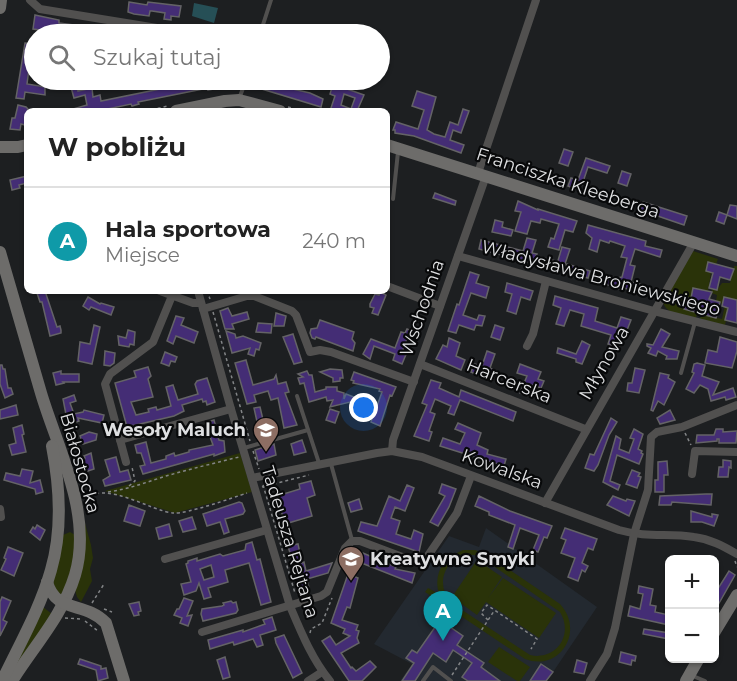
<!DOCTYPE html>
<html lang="pl">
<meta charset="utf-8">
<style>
:root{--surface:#fff;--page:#f2f2f2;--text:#222;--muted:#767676;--line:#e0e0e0;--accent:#815859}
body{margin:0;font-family:Montserrat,sans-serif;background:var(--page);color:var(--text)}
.controls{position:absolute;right:18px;bottom:18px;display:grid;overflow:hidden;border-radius:9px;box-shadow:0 2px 4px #0004}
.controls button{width:54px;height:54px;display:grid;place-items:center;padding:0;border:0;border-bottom:2px solid var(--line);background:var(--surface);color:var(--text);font:30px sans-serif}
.you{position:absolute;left:364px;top:408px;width:21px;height:21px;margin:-15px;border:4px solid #fff;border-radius:50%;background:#1a73e8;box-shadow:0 0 0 9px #1a73e833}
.badge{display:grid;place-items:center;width:39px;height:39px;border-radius:50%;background:var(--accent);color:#fff;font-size:20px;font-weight:700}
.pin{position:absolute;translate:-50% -50px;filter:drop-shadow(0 2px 3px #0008)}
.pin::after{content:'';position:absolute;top:32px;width:21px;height:18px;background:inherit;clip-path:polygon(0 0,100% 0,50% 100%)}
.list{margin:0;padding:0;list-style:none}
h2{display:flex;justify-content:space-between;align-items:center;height:78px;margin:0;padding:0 24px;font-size:26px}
h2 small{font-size:20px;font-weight:400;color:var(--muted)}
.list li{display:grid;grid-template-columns:39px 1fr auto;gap:18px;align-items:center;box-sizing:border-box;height:108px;padding:0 24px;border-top:2px solid var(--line)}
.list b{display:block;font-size:22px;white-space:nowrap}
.list p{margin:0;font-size:20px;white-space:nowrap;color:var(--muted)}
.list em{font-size:20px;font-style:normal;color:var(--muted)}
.icon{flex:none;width:33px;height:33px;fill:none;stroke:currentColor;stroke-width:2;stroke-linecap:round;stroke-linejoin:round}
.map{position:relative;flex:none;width:737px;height:681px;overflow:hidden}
.search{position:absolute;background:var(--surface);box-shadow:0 2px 4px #0004;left:24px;top:24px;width:366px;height:66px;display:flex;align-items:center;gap:15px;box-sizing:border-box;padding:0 21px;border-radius:33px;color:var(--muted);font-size:22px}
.panel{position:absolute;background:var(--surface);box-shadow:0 2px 4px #0004;left:24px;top:108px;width:366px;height:186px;border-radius:9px}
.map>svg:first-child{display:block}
</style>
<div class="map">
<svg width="737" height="681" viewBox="0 0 737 681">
<rect width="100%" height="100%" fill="#1d1f21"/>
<path fill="#232930" d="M 486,528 L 597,607 L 547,681 L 400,681 L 412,664 L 374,644 L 449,536 L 479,547 Z"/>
<g fill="#2a3309" fill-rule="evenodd">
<path d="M 693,251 L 718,259 L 716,264 L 708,262 L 706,271 L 711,273 L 708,291 L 711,292 L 713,289 L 717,290 L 722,283 L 730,283 L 734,266 L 737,266 L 737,300 L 731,299 L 725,325 L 700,319 L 701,314 L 722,319 L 725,305 L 716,301 L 717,295 L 703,290 L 696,318 C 684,315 666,315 663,302 Z"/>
<path d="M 240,453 L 252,492 L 175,513 L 105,491 Z"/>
<path d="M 81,509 L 91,545 L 93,558 L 90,569 L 92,581 L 81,602 L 77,597 L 75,590 Z"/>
<path d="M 70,532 L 75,535 L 73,567 L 61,597 L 53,584 L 63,535 Z"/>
<path d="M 463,550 L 475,550 L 486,554 L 560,604 C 585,631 560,672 525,659 L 425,592 L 428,588 L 439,594 C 433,573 443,558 463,550 ZM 474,555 L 482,558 L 560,612 C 574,635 556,661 530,655 L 450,602 C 434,581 447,554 474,555 Z"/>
<path d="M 477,560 L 502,577 L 488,598 L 503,578 L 556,613 L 539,638 L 486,602 L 477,615 L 452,597 Z"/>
<path d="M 43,607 L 52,614 L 12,671 Z"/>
<path d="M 499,647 L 530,667 L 520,681 L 517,681 L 488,662 Z"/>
</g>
<path fill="#264f56" d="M 194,3 L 218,8 L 214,23 L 192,16 Z"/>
<g fill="#442d75" stroke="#646366" stroke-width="1.5" fill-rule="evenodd">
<path d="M 129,2 L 147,5 L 148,2 L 181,6 L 179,17 L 171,16 L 171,20 L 164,19 L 165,13 L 152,11 L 150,11 L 149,16 L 134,14 L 128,12 Z"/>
<path d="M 35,15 L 59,20 L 59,23 L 118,31 L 118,34 L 82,34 L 70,32 L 69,34 L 33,29 Z"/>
<path d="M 25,43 L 33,44 L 33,47 L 34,47 L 34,53 L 32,53 L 30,63 L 32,64 L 31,69 L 29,69 L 27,84 L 45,87 L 45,95 L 25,92 L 24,99 L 16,98 Z"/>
<path d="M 69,80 L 76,80 L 78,91 L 92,88 L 93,97 L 100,95 L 101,101 L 204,80 L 232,80 L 232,82 L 217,85 L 213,86 L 214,89 L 208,90 L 208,88 L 138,102 L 139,104 L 132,106 L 131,104 L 98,111 L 73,111 L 73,109 L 87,105 L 85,95 L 74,98 Z"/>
<path d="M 254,80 L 310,93 L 323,99 L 321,107 L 252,86 Z"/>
<path d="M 333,84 L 364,95 L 357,111 L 330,111 L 335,96 L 330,94 ZM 344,94 L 355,98 L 351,109 L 341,105 Z"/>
<path d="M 417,91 L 436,97 L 427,130 L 434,134 L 445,137 L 450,122 L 458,125 L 463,109 L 469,111 L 461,133 L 453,130 L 450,140 L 464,145 L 461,153 L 414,136 L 395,133 L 395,130 L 393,130 L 396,122 L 418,129 L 424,110 L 412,106 Z"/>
<path d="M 18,105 L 26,107 L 28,109 L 25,125 L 21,124 L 20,130 L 10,129 L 12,118 L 15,118 Z"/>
<path d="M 564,149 L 573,152 L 568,166 L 559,163 Z"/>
<path d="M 586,158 L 610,166 L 607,173 L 588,167 L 582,185 L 577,184 L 576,189 L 568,186 L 571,178 L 578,180 Z"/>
<path d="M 622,171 L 631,174 L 627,186 L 618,183 Z"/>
<path d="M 27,176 L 27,183 L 19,185 L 20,188 L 12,190 L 10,180 Z"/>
<path d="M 435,193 L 456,201 L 455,205 L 433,198 Z"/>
<path d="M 518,201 L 538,210 L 538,209 L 577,221 L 573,232 L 565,230 L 559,250 L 548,247 L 551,238 L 554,239 L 559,224 L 541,219 L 540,223 L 531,221 L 527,234 L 515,231 L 521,212 L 515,211 Z"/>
<path d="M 643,202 L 687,216 L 684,225 L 640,210 Z"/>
<path d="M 730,205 L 737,206 L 737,219 L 727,215 L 724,224 L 716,221 L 719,212 L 727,215 Z"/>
<path d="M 495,220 L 503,222 L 502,227 L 513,230 L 511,236 L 492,232 Z"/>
<path d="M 588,225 L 646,241 L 645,246 L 662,250 L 660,257 L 635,249 L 630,265 L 635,266 L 631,282 L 643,285 L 641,293 L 624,288 L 619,288 L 619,289 L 600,282 L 602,274 L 617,278 L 622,277 L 627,258 L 621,257 L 625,246 L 610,241 L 609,243 L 600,240 L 597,252 L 589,249 L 592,238 L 586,233 Z"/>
<path d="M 527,238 L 536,240 L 532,253 L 537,254 L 536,256 L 556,261 L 554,269 L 479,249 L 481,240 L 523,251 Z"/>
<path d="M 562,247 L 570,249 L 564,267 L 557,264 Z"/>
<path d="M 708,262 L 734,269 L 730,280 L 720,277 L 717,290 L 709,288 L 713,273 L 706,271 Z"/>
<path d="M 567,264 L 590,271 L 588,278 L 564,272 Z"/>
<path d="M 470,272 L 479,275 L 476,283 L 489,287 L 486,298 L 471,293 L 463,315 L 477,320 L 479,315 L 485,316 L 482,326 L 476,325 L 474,330 L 459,325 L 456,333 L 448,331 L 457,304 L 459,305 Z"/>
<path d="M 507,283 L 533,291 L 530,300 L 521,297 L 516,314 L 507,311 L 512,294 L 505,292 Z"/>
<path d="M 693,288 L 712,292 L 709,299 L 720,302 L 716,318 L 684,309 L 687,298 L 691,298 Z"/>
<path d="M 45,291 L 57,327 L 60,326 L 61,330 L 61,333 L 50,336 L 42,302 L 40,302 L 37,293 Z"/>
<path d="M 380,292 L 386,295 L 378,315 L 372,313 L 374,308 L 370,307 L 370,304 L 375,294 L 379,295 Z"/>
<path d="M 555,296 L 598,308 L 595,321 L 617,328 L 621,317 L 631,320 L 627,330 L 624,329 L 619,347 L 608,344 L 611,335 L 581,326 L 584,314 L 570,310 L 564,326 L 556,324 L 561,308 L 553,305 Z"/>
<path d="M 88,297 L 100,304 L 101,303 L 114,307 L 111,315 L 91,307 L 89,310 L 83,306 Z"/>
<path d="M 724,297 L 737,300 L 737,323 L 725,320 L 728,308 L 722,306 Z"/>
<path d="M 228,308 L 232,316 L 247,312 L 249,319 L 232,324 L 234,329 L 225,329 L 220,311 Z"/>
<path d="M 276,313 L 286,316 L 284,326 L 274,326 Z"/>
<path d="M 176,316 L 184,318 L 181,325 L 198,332 L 194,343 L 176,336 L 173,344 L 167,341 Z"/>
<path d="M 320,320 L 354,332 L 352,339 L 355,343 L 353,351 L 316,337 L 315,339 L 312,338 L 310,333 L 311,329 L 317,328 Z"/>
<path d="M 258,323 L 272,324 L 271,333 L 256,332 Z"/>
<path d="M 94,325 L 100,327 L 92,364 L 78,361 L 80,342 L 90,344 Z"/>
<path d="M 495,325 L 504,328 L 500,340 L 491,337 Z"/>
<path d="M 407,329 L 414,332 L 411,340 L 407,339 L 403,350 L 407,352 L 402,364 L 393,360 L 395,354 L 374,346 L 370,359 L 363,354 L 371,339 L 395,348 L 401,332 L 405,333 Z"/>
<path d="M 661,329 L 670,334 L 662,347 L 679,351 L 677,359 L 666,359 L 667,356 L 658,351 L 656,356 L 648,353 L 651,348 L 647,346 L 647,344 L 653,345 Z"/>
<path d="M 128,330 L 135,332 L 134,345 L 130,344 L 129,347 L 119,345 L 118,336 L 126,338 Z"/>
<path d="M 226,331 L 235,334 L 236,338 L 243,336 L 261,343 L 259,350 L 256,349 L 254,356 L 248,354 L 250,348 L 232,353 Z"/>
<path d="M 293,334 L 302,362 L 294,364 L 283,337 Z"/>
<path d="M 720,337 L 737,342 L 737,351 L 732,368 L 705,363 L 708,350 L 717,352 Z"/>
<path d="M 449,338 L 460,343 L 456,356 L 465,360 L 461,370 L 436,359 L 443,345 L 447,347 Z"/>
<path d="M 582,341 L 590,345 L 582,364 L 576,362 L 576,359 L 557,353 L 558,348 L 576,354 Z"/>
<path d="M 105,351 L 115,353 L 114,363 L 110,366 L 104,365 Z"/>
<path d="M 487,351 L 495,354 L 490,368 L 496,371 L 492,381 L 471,372 L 474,364 L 482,366 Z"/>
<path d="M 165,352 L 177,357 L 175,362 L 171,361 L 169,366 L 161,363 Z"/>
<path d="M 246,360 L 253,385 L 274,379 L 276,375 L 278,384 L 286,382 L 289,392 L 285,393 L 297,425 L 284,428 L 278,398 L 271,400 L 268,391 L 254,395 L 256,402 L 247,404 L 235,363 Z"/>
<path d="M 697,363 L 705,365 L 702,376 L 719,382 L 713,395 L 733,388 L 736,397 L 726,400 L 725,397 L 711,401 L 708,389 L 700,385 L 694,393 L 686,389 L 694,373 L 692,372 L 694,364 Z"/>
<path d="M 520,364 L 541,372 L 538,379 L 544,381 L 541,388 L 533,385 L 529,396 L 520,393 L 527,376 L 517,373 Z"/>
<path d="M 0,365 L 2,365 L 3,369 L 5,369 L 8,388 L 11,388 L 13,394 L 5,398 L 0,384 Z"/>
<path d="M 148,367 L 151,376 L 148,379 L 153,397 L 131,402 L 136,415 L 149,412 L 148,409 L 156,407 L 157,410 L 171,406 L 166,387 L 173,385 L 178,400 L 198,394 L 195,384 L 197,381 L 207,378 L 215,402 L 207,405 L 206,401 L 203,402 L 202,399 L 182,405 L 184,411 L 174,416 L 127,427 L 115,383 L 136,377 L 134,371 Z"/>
<path d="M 635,368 L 645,370 L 639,393 L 627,391 L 628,383 L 632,383 Z"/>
<path d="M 330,369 L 342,370 L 343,378 L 340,378 L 340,381 L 333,382 L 333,378 L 320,372 Z"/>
<path d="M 61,371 L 61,374 L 79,374 L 79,382 L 63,382 L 64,383 L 56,385 L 53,373 Z"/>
<path d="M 307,371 L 309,375 L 312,375 L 315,392 L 326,389 L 326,387 L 337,387 L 337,391 L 344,393 L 344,399 L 346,394 L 377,406 L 382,392 L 379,391 L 380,389 L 353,383 L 354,381 L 351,380 L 354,372 L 396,387 L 392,396 L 390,395 L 380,426 L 371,422 L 373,416 L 354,409 L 358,400 L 330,407 L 333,400 L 327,401 L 326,397 L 309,402 L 304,383 L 300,384 L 298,378 L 303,377 L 298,374 Z"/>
<path d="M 660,373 L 669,375 L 668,378 L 675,382 L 664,405 L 658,401 L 653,411 L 651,410 Z"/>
<path d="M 431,380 L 441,383 L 439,388 L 459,397 L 461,390 L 516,412 L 513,421 L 460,400 L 454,415 L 448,413 L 451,406 L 435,399 L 430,412 L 435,414 L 429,431 L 432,432 L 429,441 L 414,436 L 427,405 L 422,403 Z"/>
<path d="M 74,395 L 76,401 L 70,403 L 74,414 L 83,412 L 84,410 L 104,415 L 102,423 L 78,418 L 79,421 L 68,425 L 63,399 Z"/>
<path d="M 16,405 L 18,415 L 0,419 L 0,410 Z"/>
<path d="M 260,407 L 264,424 L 269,423 L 272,432 L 257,436 L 255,427 L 258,426 L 254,408 Z"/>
<path d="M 330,409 L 339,412 L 335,423 L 326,420 Z"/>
<path d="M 670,410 L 675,420 L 660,424 L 657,418 Z"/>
<path d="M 611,418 L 617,422 L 609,435 L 598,465 L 594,471 L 585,468 L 590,454 L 594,455 Z"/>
<path d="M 214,420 L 219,440 L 224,441 L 225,452 L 214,456 L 214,454 L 143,474 L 140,466 L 145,465 L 141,453 L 137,453 L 135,445 L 146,442 L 151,463 L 166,459 L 166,456 L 174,453 L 175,456 L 189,452 L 189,450 L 213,445 L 205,423 Z"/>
<path d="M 458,423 L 481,433 L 477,445 L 488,450 L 487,454 L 506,459 L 504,466 L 440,446 L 443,438 L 460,444 L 465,433 L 455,429 Z"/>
<path d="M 22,425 L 24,434 L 22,435 L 26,452 L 12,455 L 9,445 L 16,443 L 13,428 Z"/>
<path d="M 634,429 L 643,434 L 638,449 L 642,451 L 641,453 L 643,454 L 639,464 L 617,455 L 610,481 L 620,485 L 618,490 L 603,482 L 616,436 L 621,439 L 619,449 L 629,453 L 634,439 L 630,438 Z"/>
<path d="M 716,429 L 723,429 L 723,432 L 737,431 L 736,443 L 719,443 L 719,439 L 717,439 L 717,441 L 696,443 L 697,435 L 714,435 Z"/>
<path d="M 89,432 L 97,434 L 96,440 L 83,444 L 80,436 Z"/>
<path d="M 302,440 L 306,452 L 294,455 L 291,444 Z"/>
<path d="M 274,444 L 276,455 L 258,461 L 255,450 Z"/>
<path d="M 91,453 L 94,469 L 85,472 L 82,459 L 85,458 L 84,456 Z"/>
<path d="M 116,457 L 120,472 L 128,470 L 131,480 L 105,486 L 103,480 L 110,476 L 105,460 Z"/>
<path d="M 723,460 L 731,461 L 731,468 L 729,467 L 728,477 L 718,477 L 719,467 L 723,467 Z"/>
<path d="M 667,461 L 668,475 L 664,475 L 664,492 L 655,492 L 655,480 L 658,480 L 658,462 Z"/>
<path d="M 22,469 L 33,471 L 30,483 L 40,480 L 43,492 L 36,494 L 35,489 L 4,480 L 6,473 L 20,476 Z"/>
<path d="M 632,470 L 640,473 L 638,476 L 641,477 L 637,488 L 626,484 Z"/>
<path d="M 311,481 L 315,495 L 307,498 L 312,516 L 285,524 L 277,496 L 300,489 L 299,484 Z"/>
<path d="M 442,484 L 456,489 L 449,507 L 438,526 L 430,522 L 445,496 L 439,493 Z"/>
<path d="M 407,485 L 414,488 L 405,511 L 395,507 L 391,518 L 400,521 L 396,534 L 411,539 L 414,530 L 423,534 L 419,552 L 358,531 L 361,522 L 377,526 L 389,496 L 400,501 Z"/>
<path d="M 706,494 L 712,494 L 711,505 L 672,502 L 671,505 L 659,505 L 660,496 Z"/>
<path d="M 479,496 L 510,511 L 552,526 L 547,538 L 544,537 L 538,552 L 533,550 L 539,535 L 520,528 L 513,549 L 508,547 L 515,525 L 489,515 L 489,512 L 475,506 Z"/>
<path d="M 613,496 L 626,501 L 627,499 L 635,501 L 629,516 L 607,505 Z"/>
<path d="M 359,499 L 362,509 L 351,512 L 348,503 Z"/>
<path d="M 239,502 L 242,503 L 245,511 L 243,514 L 225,519 L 229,532 L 224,534 L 220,522 L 207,526 L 203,514 Z"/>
<path d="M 129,505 L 145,511 L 140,526 L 124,521 Z"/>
<path d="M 691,511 L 712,517 L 712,514 L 718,515 L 714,526 L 702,522 L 691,522 Z"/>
<path d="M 192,517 L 196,529 L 183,532 L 179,521 Z"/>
<path d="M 169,524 L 172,536 L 159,539 L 156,528 Z"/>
<path d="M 37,525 L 45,530 L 40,540 L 30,532 L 33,527 L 35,529 Z"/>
<path d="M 565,528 L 597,539 L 593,550 L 588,548 L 582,563 L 588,566 L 585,572 L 582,570 L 578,581 L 568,577 L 575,558 L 561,553 L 566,540 L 561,538 Z"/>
<path d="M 252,542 L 257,560 L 260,559 L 271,602 L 261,605 L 249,563 L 225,570 L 228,582 L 208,588 L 211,597 L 204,599 L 199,583 L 196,591 L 184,595 L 181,584 L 191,582 L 186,564 L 188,563 L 188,561 L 197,558 L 197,561 L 220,554 L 223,556 L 245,550 L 246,544 ZM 211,565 L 214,577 L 204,580 L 200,569 Z"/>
<path d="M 298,544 L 302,563 L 304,562 L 306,571 L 332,563 L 328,573 L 307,579 L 309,588 L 301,591 L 288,546 Z"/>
<path d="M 8,547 L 23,553 L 14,576 L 1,570 L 6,559 L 4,558 Z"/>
<path d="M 358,551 L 396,567 L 395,569 L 415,573 L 412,583 L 354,560 Z"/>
<path d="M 729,571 L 735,575 L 714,612 L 714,595 Z"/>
<path d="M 348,574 L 358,578 L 350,608 L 347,607 L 342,620 L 358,625 L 356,630 L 359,631 L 357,638 L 359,643 L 341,653 L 351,668 L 352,667 L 356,671 L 370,661 L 376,667 L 362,681 L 349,681 L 322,641 L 330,636 L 336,645 L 350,636 L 343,633 L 345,629 L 331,623 Z"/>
<path d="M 639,586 L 653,589 L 650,605 L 656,606 L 655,612 L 669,615 L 669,625 L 628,616 L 630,606 L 640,609 L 643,594 L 638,593 Z"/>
<path d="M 2,597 L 11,601 L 3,620 L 7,622 L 0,636 L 0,602 Z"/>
<path d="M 184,598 L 193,601 L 187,616 L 192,615 L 188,626 L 180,623 L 182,618 L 174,615 L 177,609 L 179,609 Z"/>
<path d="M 231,601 L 233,603 L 236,602 L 238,610 L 236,613 L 203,621 L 201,614 L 202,609 L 222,606 L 224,605 L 223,603 Z"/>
<path d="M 139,602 L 141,611 L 138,612 L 139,615 L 134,616 L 129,604 Z"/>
<path d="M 272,617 L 276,630 L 260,635 L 263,645 L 257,647 L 253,639 L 234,645 L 233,642 L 210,649 L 208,640 L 243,630 L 243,632 L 265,624 L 263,620 Z"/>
<path d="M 440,620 L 463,636 L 457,645 L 484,663 L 481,667 L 500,681 L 468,681 L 462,677 L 472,663 L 453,650 L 446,662 L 433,653 L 415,681 L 402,681 L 414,663 L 406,658 L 412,650 L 417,653 Z"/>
<path d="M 644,629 L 669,633 L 669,639 L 643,634 Z"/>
<path d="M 284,635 L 302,673 L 293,678 L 276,643 L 275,638 Z"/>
<path d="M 621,652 L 636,656 L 635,661 L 632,660 L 631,665 L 619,662 Z"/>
<path d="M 225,657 L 230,677 L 223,679 L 217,660 Z"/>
<path d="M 80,659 L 101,666 L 101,669 L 106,668 L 108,678 L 98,681 L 96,670 L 78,664 Z"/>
<path d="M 577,660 L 587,663 L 584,674 L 574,672 Z"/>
<path d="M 541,664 L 553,672 L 546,681 L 530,681 Z"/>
</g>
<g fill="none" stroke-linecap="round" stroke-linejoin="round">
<g stroke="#838587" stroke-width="1.5" stroke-dasharray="3 3" stroke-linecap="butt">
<path d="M 169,29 L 197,30 L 213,34"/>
<path d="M 288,107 L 302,111"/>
<path d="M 146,111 L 168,106"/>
<path d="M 207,291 L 210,299"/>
<path d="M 213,312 L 250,441"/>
<path d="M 685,433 L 691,445"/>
<path d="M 253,451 L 259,469"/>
<path d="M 263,485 L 295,593"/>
<path d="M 129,486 L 135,481 L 132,467"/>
<path d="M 262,487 L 309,475"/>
<path d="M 108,492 C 129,489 147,482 166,476 C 190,469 215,463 239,457"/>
<path d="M 86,500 C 104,479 152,512 174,513 C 187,514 232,498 247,493"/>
<path d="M 735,561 L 737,567"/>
<path d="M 92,603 L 104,584"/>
<path d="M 104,609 L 112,612"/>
<path d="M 65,618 L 81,619"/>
<path d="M 488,620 L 481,613 L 487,605 L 537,639 L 531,649"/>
<path d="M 85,621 L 98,631"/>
<path d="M 310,633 L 311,629 L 322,623 L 332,598"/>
<path d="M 452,675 L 494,611"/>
</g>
<g stroke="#51504f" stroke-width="4">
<path d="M 260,34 L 271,0"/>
<path d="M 239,99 L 246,80"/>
<path d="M 393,199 L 398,152"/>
<path d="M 681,373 L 695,322"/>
<path d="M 297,396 L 319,463"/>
<path d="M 244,448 L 308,430"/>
<path d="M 331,464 L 352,540"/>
<path d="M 693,676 L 705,681"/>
<path d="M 423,681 L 433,667 L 451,681"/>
</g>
<g stroke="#51504f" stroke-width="8">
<path d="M 30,0 L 40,9 L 163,29"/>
<path d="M 478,173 L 536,0"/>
<path d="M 458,256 L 654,311 L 737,332"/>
<path d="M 387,286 L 440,306"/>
<path d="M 160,291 L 193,303 L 201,303"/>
<path d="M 198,291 L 231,409 L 290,606 C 301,632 312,659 330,681"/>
<path d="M 203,309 L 247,296 L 254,296 L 292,311 L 296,315 L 310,352 L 320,350 L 331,352 L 414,382"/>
<path d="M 527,346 L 533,334 L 546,281"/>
<path d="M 420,364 L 585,429"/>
<path d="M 120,440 L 231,409"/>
<path d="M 392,451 L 393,440 L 486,176"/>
<path d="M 126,462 L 105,384 L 110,374 L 153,342 L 174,291"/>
<path d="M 692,474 L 695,451 L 737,452"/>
<path d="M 252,478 L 377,453 L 392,451 L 422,457 L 619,530 C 647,538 668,533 694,537 C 710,539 723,546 737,554"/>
<path d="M 545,503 L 694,242"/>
<path d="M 0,509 L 1,517"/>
<path d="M 165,559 L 267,530"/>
<path d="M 202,632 L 321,596 L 327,592 L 345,548 L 352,541 L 360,541 L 413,561 L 420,562 L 427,557 L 457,513 L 471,476"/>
<path d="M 308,681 L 322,672"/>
<path d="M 590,681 L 607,654 L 615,628 L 634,534 L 648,490 L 651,437 L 657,432 L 682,427 L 737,405"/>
</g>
<g stroke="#6d6c6a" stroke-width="12">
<path d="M 0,8 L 1,0"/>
<path d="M 176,111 L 225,101 L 239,100 L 280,111"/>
<path d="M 387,145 L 737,256"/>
<path d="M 0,147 L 18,147 L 27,145"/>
<path d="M 0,252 C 14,299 27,346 41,393 C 58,450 93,514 75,575 C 63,615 34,646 12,681"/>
<path d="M 47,582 C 56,614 85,601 106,623 L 124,681"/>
<path d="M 714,633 L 737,595"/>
<path d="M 2,681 C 19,645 40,609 51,570 C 63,529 60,487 52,446"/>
<path d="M 686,681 L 699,658"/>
</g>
</g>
<defs>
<g id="school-pin" transform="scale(1.35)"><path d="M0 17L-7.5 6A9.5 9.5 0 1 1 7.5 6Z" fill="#8d6e63" stroke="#08090a"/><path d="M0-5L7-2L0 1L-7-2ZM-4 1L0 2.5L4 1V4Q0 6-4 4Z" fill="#fff"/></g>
</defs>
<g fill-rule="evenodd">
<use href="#school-pin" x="266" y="430"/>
<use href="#school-pin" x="351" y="559"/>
</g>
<g text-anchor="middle" stroke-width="4.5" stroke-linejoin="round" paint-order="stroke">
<g font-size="18" fill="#dedfe1" stroke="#08090a">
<text transform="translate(568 183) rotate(18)" y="6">Franciszka Kleeberga</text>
<text transform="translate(601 278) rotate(15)" y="6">Władysława Broniewskiego</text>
<text transform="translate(422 308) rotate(-71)" y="6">Wschodnia</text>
<text transform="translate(604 363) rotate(-60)" y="6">Młynowa</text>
<text transform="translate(509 381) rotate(22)" y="6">Harcerska</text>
<text transform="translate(80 463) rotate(74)" y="6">Białostocka</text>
<text transform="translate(502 469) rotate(20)" y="6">Kowalska</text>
<text transform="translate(290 542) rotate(73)" y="6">Tadeusza Rejtana</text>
</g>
<g font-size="18" font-weight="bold" fill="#dedfe1" stroke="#08090a" text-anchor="end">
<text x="246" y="436">Wesoły Maluch</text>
<text x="370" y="565" text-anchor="start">Kreatywne Smyki</text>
</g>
</g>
</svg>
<div class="controls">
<button>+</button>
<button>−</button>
</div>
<div class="you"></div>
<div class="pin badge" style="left:443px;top:641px;background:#0f9aa8">A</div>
<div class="search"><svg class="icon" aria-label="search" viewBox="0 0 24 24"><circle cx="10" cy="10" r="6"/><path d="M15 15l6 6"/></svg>Szukaj tutaj</div>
<section class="panel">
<h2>W pobliżu<small></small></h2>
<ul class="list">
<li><span class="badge" style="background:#0f9aa8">A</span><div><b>Hala sportowa</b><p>Miejsce</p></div><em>240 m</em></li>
</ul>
</section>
</div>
